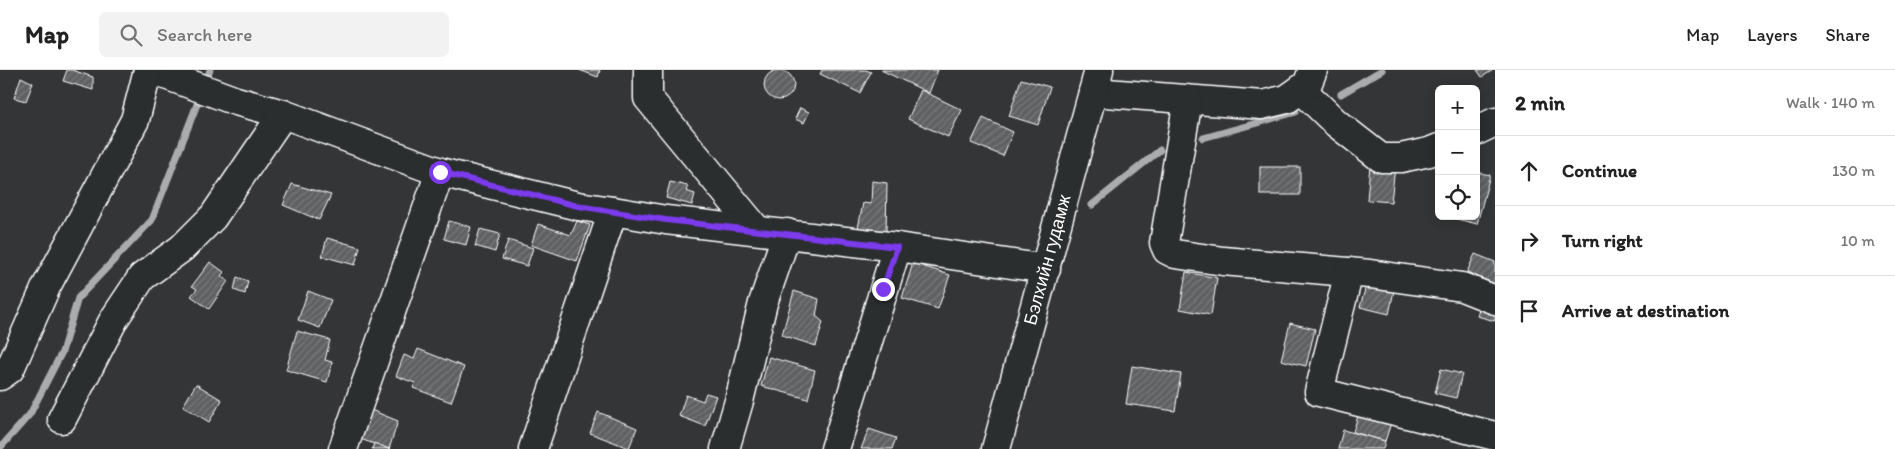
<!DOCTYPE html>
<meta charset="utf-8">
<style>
:root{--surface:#fff;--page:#f2f2f2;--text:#222;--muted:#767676;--line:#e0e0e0}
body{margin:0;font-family:Itim,sans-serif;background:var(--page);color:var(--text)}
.controls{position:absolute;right:15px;top:15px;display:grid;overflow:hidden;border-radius:8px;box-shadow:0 2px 12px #0003}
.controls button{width:45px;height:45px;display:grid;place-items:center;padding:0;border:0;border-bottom:1px solid var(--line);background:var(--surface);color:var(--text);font:25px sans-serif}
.stop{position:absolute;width:15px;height:15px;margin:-11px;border:4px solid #7c3aed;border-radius:50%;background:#fff}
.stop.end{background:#7c3aed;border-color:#fff;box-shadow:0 1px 5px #0008}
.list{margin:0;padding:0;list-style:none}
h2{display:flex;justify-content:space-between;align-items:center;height:65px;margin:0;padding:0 20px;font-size:21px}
h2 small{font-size:16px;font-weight:400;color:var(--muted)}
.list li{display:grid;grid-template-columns:32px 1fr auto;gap:15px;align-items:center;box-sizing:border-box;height:70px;padding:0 20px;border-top:1px solid var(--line)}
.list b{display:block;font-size:19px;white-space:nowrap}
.list em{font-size:16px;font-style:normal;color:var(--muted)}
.icon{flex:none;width:28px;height:28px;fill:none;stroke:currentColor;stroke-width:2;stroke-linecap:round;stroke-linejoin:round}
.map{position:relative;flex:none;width:1495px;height:379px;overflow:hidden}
header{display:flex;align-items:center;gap:30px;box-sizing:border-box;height:70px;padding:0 25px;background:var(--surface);border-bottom:1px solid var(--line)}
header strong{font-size:24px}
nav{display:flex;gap:28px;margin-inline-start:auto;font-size:18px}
.search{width:350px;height:45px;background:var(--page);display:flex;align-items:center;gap:12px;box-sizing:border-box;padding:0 18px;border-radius:8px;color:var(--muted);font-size:19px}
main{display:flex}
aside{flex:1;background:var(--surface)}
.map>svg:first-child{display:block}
</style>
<header>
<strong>Map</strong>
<div class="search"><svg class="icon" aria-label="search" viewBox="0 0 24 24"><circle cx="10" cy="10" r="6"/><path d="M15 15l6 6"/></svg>Search here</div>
<nav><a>Map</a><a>Layers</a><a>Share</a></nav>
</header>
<main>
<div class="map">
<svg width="1495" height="379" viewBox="0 0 1495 379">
<defs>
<pattern id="building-hatch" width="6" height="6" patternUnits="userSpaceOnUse" patternTransform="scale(1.25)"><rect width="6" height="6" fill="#5f6162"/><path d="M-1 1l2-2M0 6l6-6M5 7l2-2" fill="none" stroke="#77797a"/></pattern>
</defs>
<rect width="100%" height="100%" fill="#333536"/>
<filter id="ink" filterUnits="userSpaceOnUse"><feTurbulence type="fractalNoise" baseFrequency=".02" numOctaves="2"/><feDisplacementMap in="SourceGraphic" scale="10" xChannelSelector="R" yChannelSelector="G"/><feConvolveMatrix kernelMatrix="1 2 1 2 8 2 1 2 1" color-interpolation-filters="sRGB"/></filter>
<g filter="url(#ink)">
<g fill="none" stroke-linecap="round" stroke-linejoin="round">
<g stroke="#abacad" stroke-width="7">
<path d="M 205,14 L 210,0"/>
<path d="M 1341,24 L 1382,0"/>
<path d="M 1203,68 L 1296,42"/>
<path d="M 1092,135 L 1160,80"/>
<path d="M 0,378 L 30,344 L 62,282 L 78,228 L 152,150 L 201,24"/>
</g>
</g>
<g fill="url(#building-hatch)" stroke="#fff">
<circle cx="779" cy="15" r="15"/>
<path d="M 67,0 L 72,0 L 93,7 L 93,20 L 63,11 Z"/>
<path d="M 579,0 L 600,0 L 598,7 Z"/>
<path d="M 822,0 L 866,0 L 871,2 L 860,23 L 820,4 Z"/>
<path d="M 881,0 L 938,0 L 929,23 Z"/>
<path d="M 1477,0 L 1493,0 L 1482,7 Z"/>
<path d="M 21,7 L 33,13 L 26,31 L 14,28 Z"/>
<path d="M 1021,9 L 1050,17 L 1038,55 L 1009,46 Z"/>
<path d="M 921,20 L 962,40 L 948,67 L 908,49 Z"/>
<path d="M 800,38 L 809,42 L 804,53 L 795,49 Z"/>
<path d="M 983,48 L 1013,62 L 1003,86 L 971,73 Z"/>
<path d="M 1370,95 L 1395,97 L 1391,132 L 1367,130 Z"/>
<rect x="1260" y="97" width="40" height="28"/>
<path d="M 1476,102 L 1490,105 L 1477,154 L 1449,147 L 1476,146 Z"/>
<path d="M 872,111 L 887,113 L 886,163 L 857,163 L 863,133 L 871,134 Z"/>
<path d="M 670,112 L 688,116 L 686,121 L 695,124 L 692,135 L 666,128 Z"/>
<path d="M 292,114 L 331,125 L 319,150 L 283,135 Z"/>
<path d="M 449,151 L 471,157 L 466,175 L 444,169 Z"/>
<path d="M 577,151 L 590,155 L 577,191 L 531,175 L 538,154 L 571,165 Z"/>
<path d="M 480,159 L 500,164 L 495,182 L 475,176 Z"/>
<path d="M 327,168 L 360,177 L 355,195 L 322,186 Z"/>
<path d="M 508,170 L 533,178 L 527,196 L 502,189 Z"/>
<path d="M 1475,184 L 1495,192 L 1495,214 L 1467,202 Z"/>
<path d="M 210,192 L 224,202 L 221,206 L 228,211 L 209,239 L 191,226 L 197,219 L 192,216 Z"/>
<path d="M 913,193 L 950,205 L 938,239 L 902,228 Z"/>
<path d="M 1186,202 L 1217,208 L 1211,245 L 1180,239 Z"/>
<path d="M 237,207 L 248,211 L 245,224 L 234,220 Z"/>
<path d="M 1368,209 L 1395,216 L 1389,244 L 1360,237 Z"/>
<path d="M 308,221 L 331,230 L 320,258 L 298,250 Z"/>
<path d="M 794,221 L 819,229 L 816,246 L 823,252 L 816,276 L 782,265 Z"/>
<path d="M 1480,235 L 1495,238 L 1495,251 L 1477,246 Z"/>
<path d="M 1290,253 L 1315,259 L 1306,296 L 1281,290 Z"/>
<path d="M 297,261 L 330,270 L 325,290 L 332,292 L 327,312 L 286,300 Z"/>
<path d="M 418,279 L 464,297 L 451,332 L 413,318 L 415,313 L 396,306 L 404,285 L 414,289 Z"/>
<path d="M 769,287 L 815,300 L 808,329 L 761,316 Z"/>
<path d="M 1132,296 L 1181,304 L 1175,341 L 1126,334 Z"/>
<path d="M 1441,299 L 1462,304 L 1456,328 L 1435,323 Z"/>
<path d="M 196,314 L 222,330 L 209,352 L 183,336 Z"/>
<path d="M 706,323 L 716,326 L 705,356 L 679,346 L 686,325 L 703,331 Z"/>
<path d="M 1361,336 L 1393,347 L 1385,371 L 1353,362 Z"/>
<path d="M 371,340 L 398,351 L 389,379 L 360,369 Z"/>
<path d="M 598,342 L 637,358 L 629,378 L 590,363 Z"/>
<path d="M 869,359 L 896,368 L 892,379 L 861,379 Z"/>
<path d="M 1343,360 L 1385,371 L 1383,379 L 1338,379 Z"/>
<path d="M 374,373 L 389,379 L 391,379 L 372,379 Z"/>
</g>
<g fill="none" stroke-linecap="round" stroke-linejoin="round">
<g stroke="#fff" stroke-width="31">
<g id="minor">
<path d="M 152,0 L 236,31 L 283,44"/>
<path d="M 648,0 L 648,28 L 757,160"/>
<path d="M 1301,19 L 1336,53 L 1381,88 L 1401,88 L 1429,82 L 1439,78"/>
<path d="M 1093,22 L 1262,35 L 1287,29 L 1307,15 L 1313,0"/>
<path d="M 1188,30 L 1164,173 L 1167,180 L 1175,184 L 1223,191 L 1370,204 L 1462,217 L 1495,230"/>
<path d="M 1476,61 L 1495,52"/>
<path d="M 1349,202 L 1319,322 L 1495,366"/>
<path d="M 0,306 L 10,299 L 46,217 L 135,50 L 148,0"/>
<path d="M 62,349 L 114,249 L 142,207 L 182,178 L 213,147 L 283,44 L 440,102 L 578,136 L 613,141"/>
<path d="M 343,379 L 440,102"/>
<path d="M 533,379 L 613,141 L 666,150 L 897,177 L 1046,199"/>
<path d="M 725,379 L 739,331 L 763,233 L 787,163"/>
<path d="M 835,379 L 897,177"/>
</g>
</g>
<g stroke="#fff" stroke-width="31">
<g id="major">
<path id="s1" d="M 996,379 L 1099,0"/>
</g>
</g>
<use href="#minor" stroke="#2a2d2e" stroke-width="28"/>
<use href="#major" stroke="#2a2d2e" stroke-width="28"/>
</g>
</g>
<g fill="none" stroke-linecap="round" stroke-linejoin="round" filter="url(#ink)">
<path stroke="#7c3aed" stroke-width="6" d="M 440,102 L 578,136 L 666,150 L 897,177 L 883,219"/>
</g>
<g text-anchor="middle" stroke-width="5" stroke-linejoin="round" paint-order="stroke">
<g font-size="18" fill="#fff" stroke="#2a2d2e">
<text dy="6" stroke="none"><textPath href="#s1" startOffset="196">Бэлхийн гудамж</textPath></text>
</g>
</g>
</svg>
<div class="controls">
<button>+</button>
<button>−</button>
<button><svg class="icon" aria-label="locate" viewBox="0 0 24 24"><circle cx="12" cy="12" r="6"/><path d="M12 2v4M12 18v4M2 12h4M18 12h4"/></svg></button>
</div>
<div class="stop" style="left:440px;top:102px"></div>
<div class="stop end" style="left:883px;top:219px"></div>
</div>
<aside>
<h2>2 min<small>Walk · 140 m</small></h2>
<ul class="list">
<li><svg class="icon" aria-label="ahead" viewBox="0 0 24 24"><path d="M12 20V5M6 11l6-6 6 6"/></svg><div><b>Continue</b></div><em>130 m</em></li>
<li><svg class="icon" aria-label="right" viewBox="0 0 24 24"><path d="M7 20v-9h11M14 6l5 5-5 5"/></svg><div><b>Turn right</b></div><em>10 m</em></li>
<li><svg class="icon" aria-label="arrive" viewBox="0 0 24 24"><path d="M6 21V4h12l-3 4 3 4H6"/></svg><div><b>Arrive at destination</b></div></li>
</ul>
</aside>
</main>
